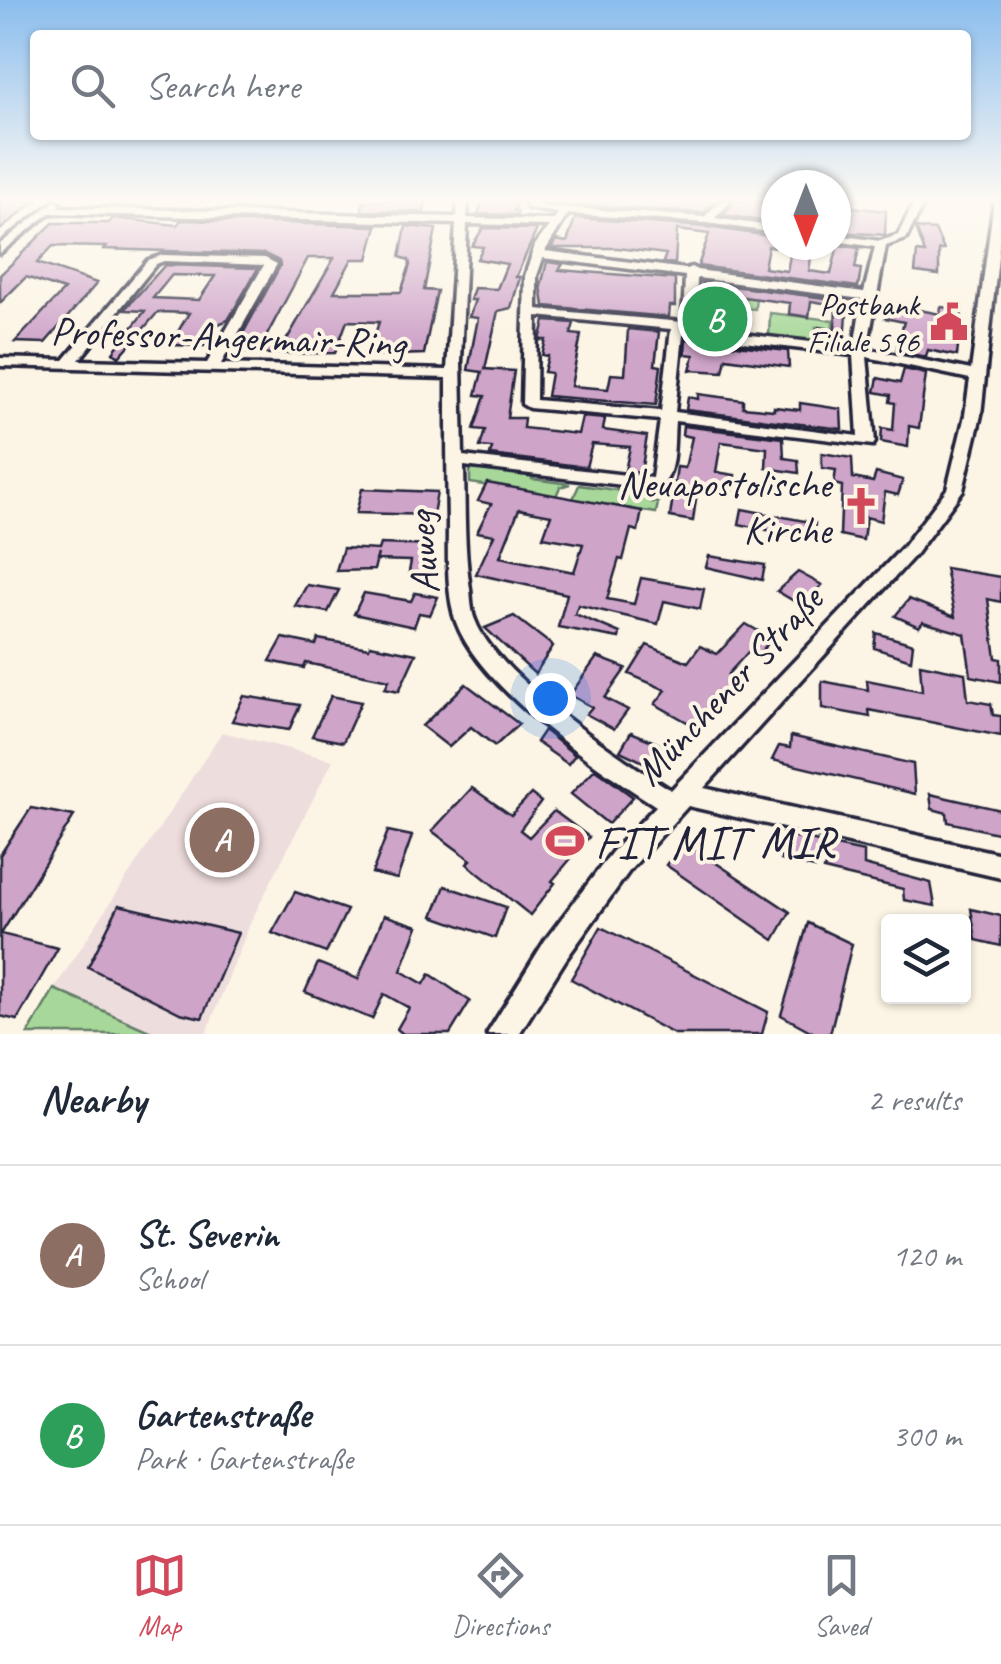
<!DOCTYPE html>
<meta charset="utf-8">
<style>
:root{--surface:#fff;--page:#f2f2f3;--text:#1f2937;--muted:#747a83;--line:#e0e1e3;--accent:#d1495b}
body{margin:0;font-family:Caveat,sans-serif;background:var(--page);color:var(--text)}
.controls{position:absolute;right:30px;bottom:30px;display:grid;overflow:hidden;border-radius:10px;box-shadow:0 2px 8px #0004}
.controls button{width:90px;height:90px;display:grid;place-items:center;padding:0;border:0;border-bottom:2px solid var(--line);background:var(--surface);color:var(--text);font:50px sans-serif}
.compass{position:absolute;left:761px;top:170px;width:90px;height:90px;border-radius:50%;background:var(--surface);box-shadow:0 2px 8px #0004;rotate:180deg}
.you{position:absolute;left:550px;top:698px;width:35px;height:35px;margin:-25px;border:8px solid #fff;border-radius:50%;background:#1a73e8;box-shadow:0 0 0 15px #1a73e833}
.badge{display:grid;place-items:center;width:65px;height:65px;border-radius:50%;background:var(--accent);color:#fff;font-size:32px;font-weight:700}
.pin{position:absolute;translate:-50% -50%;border:5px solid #fff;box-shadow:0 2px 10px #0006}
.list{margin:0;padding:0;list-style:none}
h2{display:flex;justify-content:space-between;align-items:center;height:130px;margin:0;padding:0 40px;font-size:42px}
h2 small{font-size:32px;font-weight:400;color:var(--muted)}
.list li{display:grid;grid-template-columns:65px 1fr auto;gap:30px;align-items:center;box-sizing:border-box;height:180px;padding:0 40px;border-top:2px solid var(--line)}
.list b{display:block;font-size:38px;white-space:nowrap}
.list p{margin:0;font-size:32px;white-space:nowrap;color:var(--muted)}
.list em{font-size:32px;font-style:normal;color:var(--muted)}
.icon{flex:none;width:55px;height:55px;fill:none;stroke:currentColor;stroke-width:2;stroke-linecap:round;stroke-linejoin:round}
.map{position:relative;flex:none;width:1001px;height:1034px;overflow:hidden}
.search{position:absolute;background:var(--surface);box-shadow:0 2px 8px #0004;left:30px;right:30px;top:30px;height:110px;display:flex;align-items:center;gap:25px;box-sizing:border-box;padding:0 35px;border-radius:10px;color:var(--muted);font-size:38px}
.sheet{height:490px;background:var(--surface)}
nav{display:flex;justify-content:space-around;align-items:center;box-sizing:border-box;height:140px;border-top:2px solid var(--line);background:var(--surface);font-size:28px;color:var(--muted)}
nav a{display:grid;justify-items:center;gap:5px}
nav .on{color:var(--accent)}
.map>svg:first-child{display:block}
</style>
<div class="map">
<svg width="1001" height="1034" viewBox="0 0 1001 1034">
<rect width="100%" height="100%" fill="#fcf5e5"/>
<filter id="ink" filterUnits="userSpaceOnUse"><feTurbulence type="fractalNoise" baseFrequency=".01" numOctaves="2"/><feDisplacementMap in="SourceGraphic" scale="20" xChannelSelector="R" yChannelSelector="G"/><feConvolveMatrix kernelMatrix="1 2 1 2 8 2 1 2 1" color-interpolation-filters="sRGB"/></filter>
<g filter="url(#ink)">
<path fill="#edd" d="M 222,732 L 333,760 L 252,919 L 206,1034 L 156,1034 L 54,989 Z"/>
<g fill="#a7d899" stroke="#647d6a" stroke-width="2.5">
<path d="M 736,281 L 757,284 L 755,309 L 731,307 L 730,333 L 698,330 L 700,305 L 726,307 L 727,295 L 752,298 L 754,286 Z"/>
<path d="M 770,313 L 833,320 L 833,329 L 816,327 L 814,339 L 826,343 L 769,337 Z"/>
<path d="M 477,466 L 534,472 L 532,479 L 570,484 L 560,487 L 556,496 L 470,483 L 470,471 Z"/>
<path d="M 579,485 L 652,495 L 651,502 L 658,503 L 656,513 L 573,499 Z"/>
<path d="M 54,989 L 156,1034 L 28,1034 Z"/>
</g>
<g fill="#cea4c9" stroke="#22223b" stroke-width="2.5" fill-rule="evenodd">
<path d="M 0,201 L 35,201 L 0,230 Z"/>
<path d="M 364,201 L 426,201 L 424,212 L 361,211 Z"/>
<path d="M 483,201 L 517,201 L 514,211 L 518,211 L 517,215 L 478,214 Z"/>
<path d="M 580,201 L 716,201 L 703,213 L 579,205 Z"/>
<path d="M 735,201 L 776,201 L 776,223 L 723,215 Z"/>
<path d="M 844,206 L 886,211 L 885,235 L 840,232 Z"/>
<path d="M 113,218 L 177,225 L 181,220 L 377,226 L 368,259 L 352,259 L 334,292 L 401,292 L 410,265 L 409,260 L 400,257 L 406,226 L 436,229 L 424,290 L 437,291 L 424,354 L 368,356 L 379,322 L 347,321 L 335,353 L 252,354 L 234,350 L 280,266 L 279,261 L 265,254 L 104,249 L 106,247 L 53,246 L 37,263 L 97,283 L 45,343 L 15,342 L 64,290 L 26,277 L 0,303 L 0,275 L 53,223 L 109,223 ZM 308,258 L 334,258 L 283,346 L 266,337 Z"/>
<path d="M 575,218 L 707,227 L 776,237 L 776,247 L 768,246 L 764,268 L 787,271 L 792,245 L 813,245 L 809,271 L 831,274 L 838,245 L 859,248 L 855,268 L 861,269 L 858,287 L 698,266 L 709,234 L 677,230 L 675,264 L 663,262 L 666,254 L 618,248 L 551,248 L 556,240 L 567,242 Z"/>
<path d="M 483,228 L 537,229 L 516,277 L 520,277 L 511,308 L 498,311 L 485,369 L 514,371 L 507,418 L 524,418 L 523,428 L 578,434 L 582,417 L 605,419 L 603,430 L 647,436 L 641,473 L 625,471 L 630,447 L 592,444 L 586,467 L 490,455 L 492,448 L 480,447 L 485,430 L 474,429 L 485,396 L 476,395 L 482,372 L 468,370 L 478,318 L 469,317 L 475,300 L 470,300 L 474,288 L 497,289 L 507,264 L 477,259 L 483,247 L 472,246 Z"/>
<path d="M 916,228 L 935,230 L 944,250 L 939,250 L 939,275 L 915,272 L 917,252 L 925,253 Z"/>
<path d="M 547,262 L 563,264 L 559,270 L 675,279 L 675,306 L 670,306 L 669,317 L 544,306 L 541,286 Z"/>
<path d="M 165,265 L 258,268 L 228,320 L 216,325 L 204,346 L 170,345 L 189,313 L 158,312 L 119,357 L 113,352 L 145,311 L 124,310 ZM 172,275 L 208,276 L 215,276 L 199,300 L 153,298 Z"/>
<path d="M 701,282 L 848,301 L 845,341 L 816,339 L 819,327 L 835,330 L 836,305 L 811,301 L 809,317 L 789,314 L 790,303 L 759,299 L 720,294 L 717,304 L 705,303 L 708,292 L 702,291 L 704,285 Z"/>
<path d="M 889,304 L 940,314 L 941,307 L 962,310 L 957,356 L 928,350 L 926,357 L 896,351 L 904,322 L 885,318 Z"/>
<path d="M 545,321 L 574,323 L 571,334 L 581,335 L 571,386 L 608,389 L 611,374 L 625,375 L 628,329 L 659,332 L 655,365 L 661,366 L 656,405 L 547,396 L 551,373 L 544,372 L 548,356 L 542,355 L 546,340 L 540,340 Z"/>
<path d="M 686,339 L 788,351 L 789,367 L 726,358 L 723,372 L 690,370 L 694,355 L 685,354 Z"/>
<path d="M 904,369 L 926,374 L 919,428 L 909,426 L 908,447 L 881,442 L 882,428 L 893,430 L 895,403 L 890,402 L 891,395 L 875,392 L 878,378 L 900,383 Z"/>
<path d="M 698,394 L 743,400 L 743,407 L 774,410 L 774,407 L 800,410 L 800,403 L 841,409 L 842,429 L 686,410 L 688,397 L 698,399 Z"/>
<path d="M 683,426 L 783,438 L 784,458 L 798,460 L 799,473 L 766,468 L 767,448 L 721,442 L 716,472 L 735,475 L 733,490 L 698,484 L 693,521 L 670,517 L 677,467 L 685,468 L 692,437 L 682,435 Z"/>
<path d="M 822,453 L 852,458 L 853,478 L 873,482 L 876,473 L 903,480 L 898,495 L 885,492 L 881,521 L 866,517 L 863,540 L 840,535 L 842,486 L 834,484 L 836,470 L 822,468 Z"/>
<path d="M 487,483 L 642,511 L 638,531 L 631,529 L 623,560 L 619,559 L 607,599 L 634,604 L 641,578 L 704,589 L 700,609 L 664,601 L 658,624 L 578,605 L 575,614 L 620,633 L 619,638 L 558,627 L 567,594 L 476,574 L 494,535 L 477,532 L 491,504 L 478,501 ZM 519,509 L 551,515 L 543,537 L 583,544 L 574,572 L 500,557 Z"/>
<path d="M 362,489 L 437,492 L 433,515 L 356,513 Z"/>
<path d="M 742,509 L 815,523 L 813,540 L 739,524 Z"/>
<path d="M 380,544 L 433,546 L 428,573 L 409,572 L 411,561 L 376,560 L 378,554 L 374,570 L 336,571 L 343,548 L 378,550 Z"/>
<path d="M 709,556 L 765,565 L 762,580 L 706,567 Z"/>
<path d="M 945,568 L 1001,577 L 1001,602 L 988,599 L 996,658 L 1001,659 L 1001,682 L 971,676 L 965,634 L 923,622 L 919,627 L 895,616 L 909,599 L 955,617 Z"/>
<path d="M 798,572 L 822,585 L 802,606 L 777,591 Z"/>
<path d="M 307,585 L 339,590 L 328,612 L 295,606 Z"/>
<path d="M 364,593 L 411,601 L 415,593 L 438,597 L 430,615 L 419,613 L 414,627 L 354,614 Z"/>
<path d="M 514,616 L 553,646 L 535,674 L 485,628 Z"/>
<path d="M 746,624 L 772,639 L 756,657 L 748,652 L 728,674 L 736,678 L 696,727 L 655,704 L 666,690 L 629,674 L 647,645 L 688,662 L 700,646 L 717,654 Z"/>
<path d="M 876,633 L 913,644 L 911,660 L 874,648 Z"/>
<path d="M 283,638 L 316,645 L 318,639 L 369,648 L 370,645 L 416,654 L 399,691 L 385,688 L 389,680 L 306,663 L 304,668 L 270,661 Z"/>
<path d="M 597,657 L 626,668 L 605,698 L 628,710 L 614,729 L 586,714 L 592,707 L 570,695 Z"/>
<path d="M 920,664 L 965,673 L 968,700 L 991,704 L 993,715 L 1001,716 L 1001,736 L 869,710 L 870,717 L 822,708 L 822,681 L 868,690 L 867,680 L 922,691 Z"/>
<path d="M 466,684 L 519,724 L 495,746 L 471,727 L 449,747 L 422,726 Z"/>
<path d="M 244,696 L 263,699 L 300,705 L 289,730 L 232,721 Z"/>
<path d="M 331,696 L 361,702 L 343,742 L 312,736 Z"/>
<path d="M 544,730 L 575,755 L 568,764 L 536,742 Z"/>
<path d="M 631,732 L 664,746 L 654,767 L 620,751 Z"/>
<path d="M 791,736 L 913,764 L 915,794 L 772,760 L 779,746 L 790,748 Z"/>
<path d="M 595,769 L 633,797 L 608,824 L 571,794 Z"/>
<path d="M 472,788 L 511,815 L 531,794 L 541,802 L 520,830 L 529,837 L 554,811 L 589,837 L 552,881 L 555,883 L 530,915 L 467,864 L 471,860 L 432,831 Z"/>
<path d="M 930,794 L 1001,810 L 1001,834 L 948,822 L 947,813 L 932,809 Z"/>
<path d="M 31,808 L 74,816 L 1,934 L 58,948 L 17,1020 L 0,1016 L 0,855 Z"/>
<path d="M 388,831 L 412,836 L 397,879 L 372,873 Z"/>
<path d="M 782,834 L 828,844 L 815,868 L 781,860 Z"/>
<path d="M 683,841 L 790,912 L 774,940 L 666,865 Z"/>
<path d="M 831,845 L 864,852 L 864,865 L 931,883 L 935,906 L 904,900 L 903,889 L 824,870 Z"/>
<path d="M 445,886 L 506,907 L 495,938 L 433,916 Z"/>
<path d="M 295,892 L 347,910 L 326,953 L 272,933 Z"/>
<path d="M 119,905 L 238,933 L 202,1018 L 180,1013 L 88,967 Z"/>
<path d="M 971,909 L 1001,916 L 1001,946 L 976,940 Z"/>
<path d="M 384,915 L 418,926 L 401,971 L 424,984 L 430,974 L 470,1001 L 450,1034 L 403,1034 L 397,1029 L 409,1008 L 384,994 L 372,1019 L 305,992 L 318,963 L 358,979 Z"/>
<path d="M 808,923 L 852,944 L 830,1034 L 816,1034 L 781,1015 Z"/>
<path d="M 601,927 L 768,1012 L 762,1034 L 674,1034 L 571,979 Z"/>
</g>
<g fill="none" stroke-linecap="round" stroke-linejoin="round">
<g stroke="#22223b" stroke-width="7">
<path id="minor" d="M 55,201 L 60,204 L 58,207 L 457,217 L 458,201 L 468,201 L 467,218 L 554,220 L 558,213 L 528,208 L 526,201 L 536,201 L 542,206 L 704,217 L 721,201 L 731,201 L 715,218 L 776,227 L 776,233 L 707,223 L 568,214 L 545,251 L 686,269 L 691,267 L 697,270 L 864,292 L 875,247 L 836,241 L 836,235 L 880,241 L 898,235 L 915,201 L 925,201 L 906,239 L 886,246 L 867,349 L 971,370 L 994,201 L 1001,201 L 1001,229 L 981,415 L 963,490 L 915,555 L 704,788 L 1001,854 L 1001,878 L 688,806 L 630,870 L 566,959 L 519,1034 L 487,1034 L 546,939 L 612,852 L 656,806 C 597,768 480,688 456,622 C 446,595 448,552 448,523 C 447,475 447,427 447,378 L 0,366 L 0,358 L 64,360 L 148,260 L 163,255 L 265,258 L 277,264 L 221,364 L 447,370 L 456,224 L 50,213 L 0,253 L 0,244 ZM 467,224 L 549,226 L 535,245 L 525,276 L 522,404 L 529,408 L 660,420 L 652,478 L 463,456 L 461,361 ZM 543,258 L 685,276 L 683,322 L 537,309 L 537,276 ZM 164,261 L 264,265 L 207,363 L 79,360 L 156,264 ZM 697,278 L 862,299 L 854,347 L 691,328 L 696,324 ZM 537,316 L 671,329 L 661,411 L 536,400 ZM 683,335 L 853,355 L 858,436 L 675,412 ZM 867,357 L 970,379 L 965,415 L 947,489 L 903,547 L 671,790 C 620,758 495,675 475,620 C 471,611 471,599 470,589 C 464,548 465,507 464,466 L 656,489 C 677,480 673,442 675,421 L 873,445 L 875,442 Z"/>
</g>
<use href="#minor" fill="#fcf5e5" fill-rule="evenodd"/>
</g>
</g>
<linearGradient id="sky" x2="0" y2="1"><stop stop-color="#8abdee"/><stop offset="0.58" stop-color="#fefaf3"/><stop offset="1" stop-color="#fefaf3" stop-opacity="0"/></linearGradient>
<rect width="1001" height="345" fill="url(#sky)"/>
<defs>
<g id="civic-bare" transform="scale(3)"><path d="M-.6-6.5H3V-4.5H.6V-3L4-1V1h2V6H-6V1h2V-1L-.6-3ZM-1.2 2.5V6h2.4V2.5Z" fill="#d1495b" stroke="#fcf5e5" stroke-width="2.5" paint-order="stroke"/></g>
<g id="church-bare" transform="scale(3)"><path d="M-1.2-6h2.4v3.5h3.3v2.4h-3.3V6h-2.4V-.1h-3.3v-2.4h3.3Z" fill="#d1495b" stroke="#fcf5e5" stroke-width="2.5" paint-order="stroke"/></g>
<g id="stadium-bare" transform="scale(3)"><path d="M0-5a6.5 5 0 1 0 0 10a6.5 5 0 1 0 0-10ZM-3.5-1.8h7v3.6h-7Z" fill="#d1495b" stroke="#fcf5e5" stroke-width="2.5" paint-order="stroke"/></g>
</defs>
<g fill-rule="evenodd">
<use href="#civic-bare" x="949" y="322"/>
<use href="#church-bare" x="861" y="506"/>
<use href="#stadium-bare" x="565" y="841"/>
</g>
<g text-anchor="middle" stroke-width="8" stroke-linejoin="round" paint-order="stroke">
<g font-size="32" fill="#22223b" stroke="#fcf5e5" text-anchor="end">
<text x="919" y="315">Postbank<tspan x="919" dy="37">Filiale 596</tspan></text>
</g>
<g font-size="40" fill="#22223b" stroke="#fcf5e5">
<text transform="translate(228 336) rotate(2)" y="14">Professor-Angermair-Ring</text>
<text transform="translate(422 553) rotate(-94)" y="14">Auweg</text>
<text transform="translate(728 685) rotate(-47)" y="14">Münchener Straße</text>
</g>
<g font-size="40" fill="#22223b" stroke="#fcf5e5" text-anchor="end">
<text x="831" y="497">Neuapostolische<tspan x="831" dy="46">Kirche</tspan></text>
</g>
<g font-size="48" fill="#22223b" stroke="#fcf5e5" text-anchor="start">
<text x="595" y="858">FIT MIT MIR</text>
</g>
</g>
</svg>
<div class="controls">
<button><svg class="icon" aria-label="layers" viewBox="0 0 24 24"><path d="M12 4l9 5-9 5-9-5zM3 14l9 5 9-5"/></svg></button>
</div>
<svg class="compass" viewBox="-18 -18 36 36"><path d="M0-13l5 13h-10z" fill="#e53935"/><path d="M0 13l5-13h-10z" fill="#747a83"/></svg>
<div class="you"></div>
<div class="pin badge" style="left:222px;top:840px;background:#8d6e63">A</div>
<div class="pin badge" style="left:715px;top:319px;background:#2e9e5b">B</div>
<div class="search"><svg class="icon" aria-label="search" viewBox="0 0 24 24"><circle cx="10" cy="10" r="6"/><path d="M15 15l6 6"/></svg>Search here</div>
</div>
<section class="sheet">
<h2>Nearby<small>2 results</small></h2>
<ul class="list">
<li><span class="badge" style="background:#8d6e63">A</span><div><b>St. Severin</b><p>School</p></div><em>120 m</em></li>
<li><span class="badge" style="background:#2e9e5b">B</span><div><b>Gartenstraße</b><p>Park · Gartenstraße</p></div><em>300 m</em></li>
</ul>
</section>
<nav>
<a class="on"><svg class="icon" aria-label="map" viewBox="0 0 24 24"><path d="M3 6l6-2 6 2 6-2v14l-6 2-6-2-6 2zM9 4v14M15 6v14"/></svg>Map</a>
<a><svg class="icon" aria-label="directions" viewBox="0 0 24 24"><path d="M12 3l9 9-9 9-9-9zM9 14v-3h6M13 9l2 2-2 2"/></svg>Directions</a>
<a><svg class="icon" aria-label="saved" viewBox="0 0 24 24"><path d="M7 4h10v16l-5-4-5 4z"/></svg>Saved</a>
</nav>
